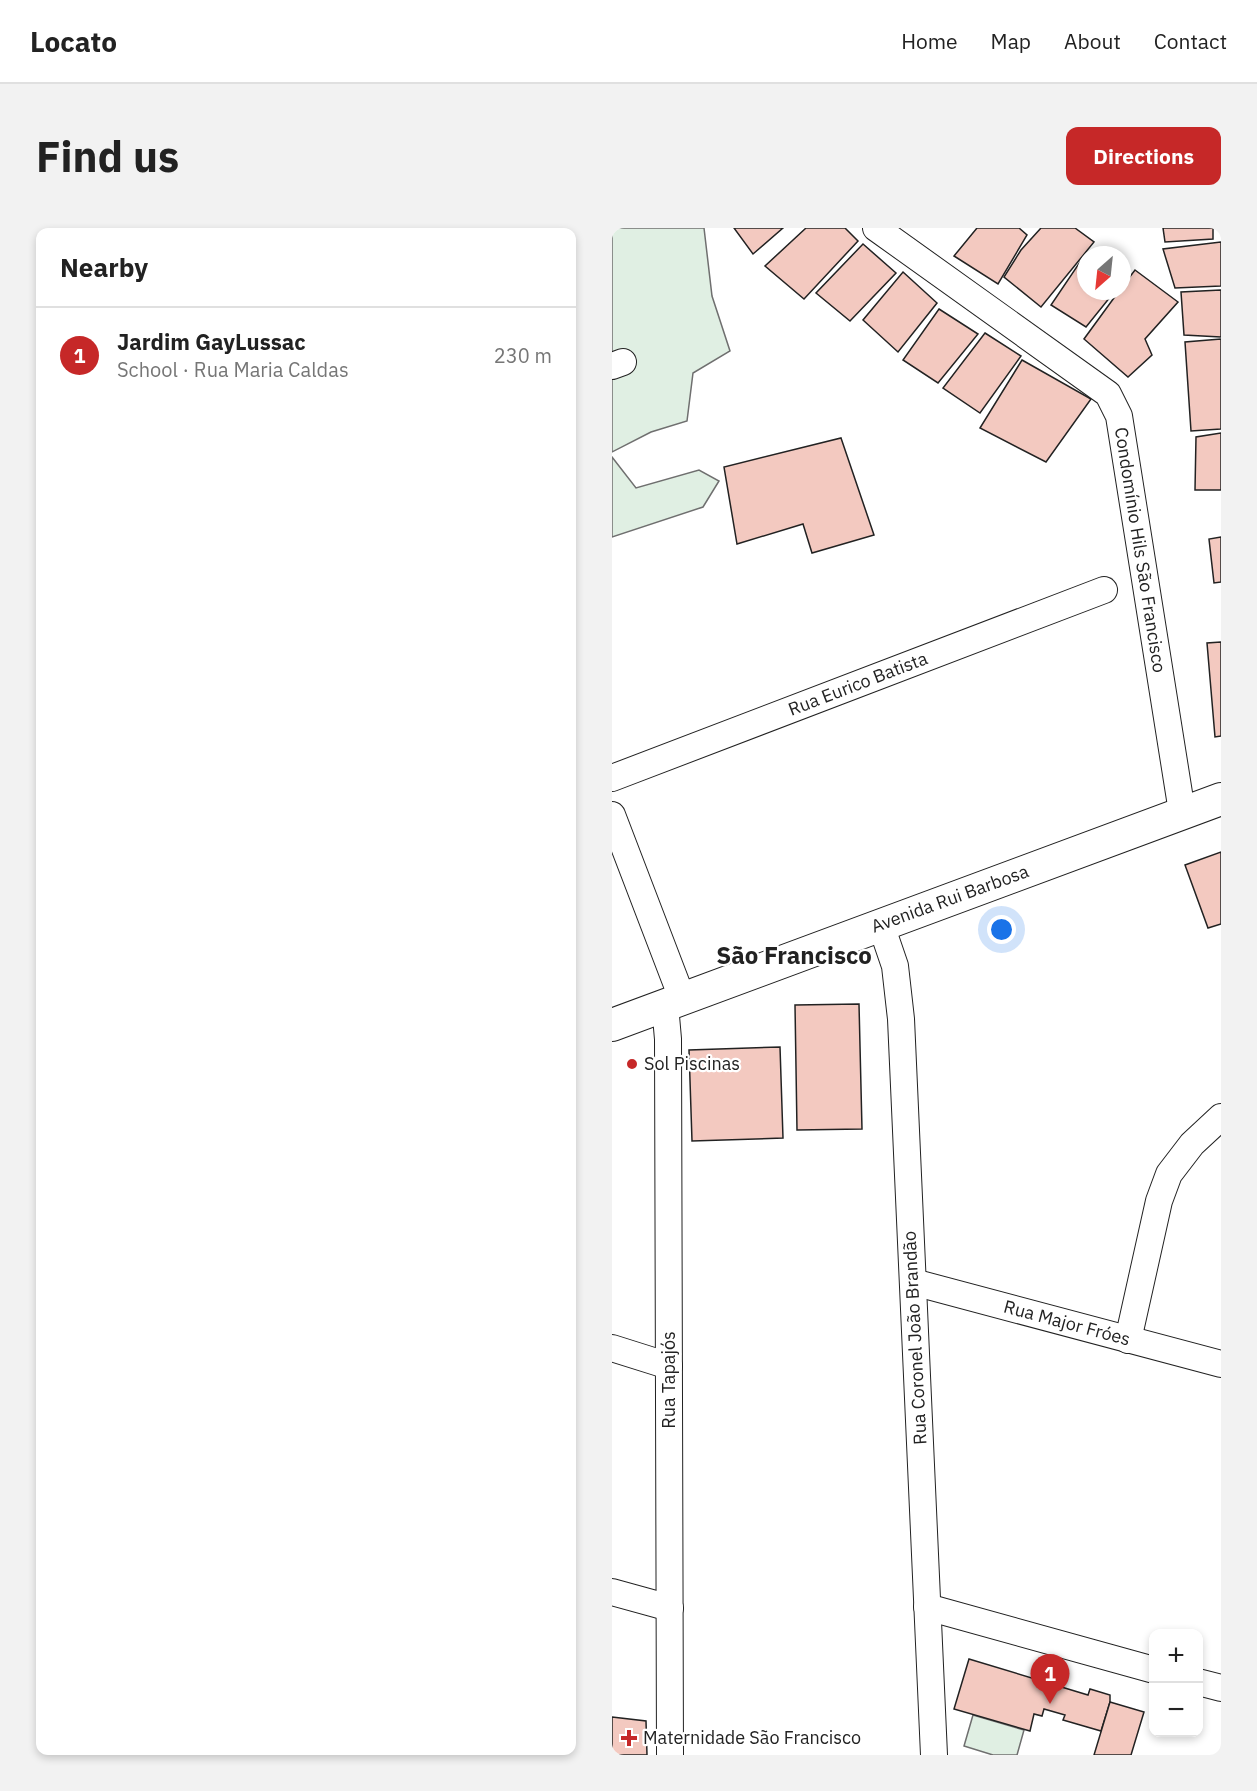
<!DOCTYPE html>
<meta charset="utf-8">
<style>
:root{--surface:#fff;--page:#f2f2f2;--text:#222;--muted:#767676;--line:#e0e0e0;--accent:#c62828}
body{margin:0;font-family:"IBM Plex Sans",sans-serif;background:var(--page);color:var(--text)}
.controls{position:absolute;right:18px;bottom:18px;display:grid;overflow:hidden;border-radius:12px;box-shadow:0 3px 9px #0003}
.controls button{width:54px;height:54px;display:grid;place-items:center;padding:0;border:0;border-bottom:2px solid var(--line);background:var(--surface);color:var(--text);font:30px sans-serif}
.compass{position:absolute;left:465px;top:18px;width:54px;height:54px;border-radius:50%;background:var(--surface);box-shadow:0 3px 9px #0003;rotate:207deg}
.you{position:absolute;left:390px;top:702px;width:21px;height:21px;margin:-15px;border:4px solid #fff;border-radius:50%;background:#1a73e8;box-shadow:0 0 0 9px #1a73e833}
.badge{display:grid;place-items:center;width:39px;height:39px;border-radius:50%;background:var(--accent);color:#fff;font-size:20px;font-weight:700}
.pin{position:absolute;translate:-50% -50px;filter:drop-shadow(0 2px 3px #0008)}
.pin::after{content:'';position:absolute;top:32px;width:21px;height:18px;background:inherit;clip-path:polygon(0 0,100% 0,50% 100%)}
.list{margin:0;padding:0;list-style:none}
h2{display:flex;justify-content:space-between;align-items:center;height:78px;margin:0;padding:0 24px;font-size:26px}
h2 small{font-size:20px;font-weight:400;color:var(--muted)}
.list li{display:grid;grid-template-columns:39px 1fr auto;gap:18px;align-items:center;box-sizing:border-box;height:96px;padding:0 24px;border-top:2px solid var(--line)}
.list b{display:block;font-size:22px;white-space:nowrap}
.list p{margin:0;font-size:20px;white-space:nowrap;color:var(--muted)}
.list em{font-size:20px;font-style:normal;color:var(--muted)}
.map{position:relative;flex:none;width:609px;height:1527px;overflow:hidden;border-radius:12px}
header{display:flex;align-items:center;gap:36px;box-sizing:border-box;height:84px;padding:0 30px;background:var(--surface);border-bottom:2px solid var(--line)}
header strong{font-size:28px}
nav{display:flex;gap:33px;margin-inline-start:auto;font-size:21px}
.intro{display:flex;align-items:center;justify-content:space-between;box-sizing:border-box;height:144px;padding:0 36px}
h1{margin:0;font-size:42px}
.button{padding:15px 27px;border-radius:12px;background:var(--accent);color:#fff;font-size:21px;font-weight:700}
main{display:flex;gap:36px;padding:0 36px}
aside{flex:1;background:var(--surface);border-radius:12px;box-shadow:0 3px 9px #0003}
.map>svg:first-child{display:block}
</style>
<header>
<strong>Locato</strong>
<nav><a>Home</a><a>Map</a><a>About</a><a>Contact</a></nav>
</header>
<div class="intro"><h1>Find us</h1><a class="button">Directions</a></div>
<main>
<aside>
<h2>Nearby<small></small></h2>
<ul class="list">
<li><span class="badge">1</span><div><b>Jardim GayLussac</b><p>School · Rua Maria Caldas</p></div><em>230 m</em></li>
</ul>
</aside>
<div class="map">
<svg width="609" height="1527" viewBox="0 0 609 1527">
<rect width="100%" height="100%" fill="#fff"/>
<g fill="#e0efe3" stroke="#6f6f6f" stroke-width="1.5">
<path d="M 0,0 L 92,0 L 100,68 L 118,123 L 81,145 L 75,193 L 39,204 L 0,224 Z"/>
<path d="M 0,229 L 24,260 L 87,242 L 107,253 L 91,279 L 0,309 Z"/>
<path d="M 361,1487 L 412,1502 L 405,1527 L 381,1527 L 352,1518 Z"/>
</g>
<g fill="#f3c9c0" stroke="#222" stroke-width="1.5">
<path d="M 122,0 L 171,0 L 141,26 Z"/>
<path d="M 194,0 L 233,0 L 246,13 L 192,71 L 153,38 Z"/>
<path d="M 365,0 L 407,0 L 415,7 L 386,56 L 342,28 Z"/>
<path d="M 429,0 L 463,0 L 482,14 L 429,79 L 392,49 L 409,22 Z"/>
<path d="M 551,0 L 601,0 L 601,11 L 553,14 Z"/>
<path d="M 609,14 L 609,58 L 563,60 L 551,21 Z"/>
<path d="M 251,16 L 284,45 L 238,93 L 204,65 Z"/>
<path d="M 468,34 L 474,39 L 474,63 L 503,63 L 474,99 L 439,77 Z"/>
<path d="M 523,42 L 566,74 L 533,111 L 540,127 L 516,149 L 472,111 L 507,63 L 510,63 L 510,59 Z"/>
<path d="M 291,44 L 325,75 L 286,124 L 251,92 Z"/>
<path d="M 609,62 L 609,109 L 572,107 L 569,64 Z"/>
<path d="M 327,81 L 366,106 L 326,155 L 291,132 Z"/>
<path d="M 373,105 L 409,128 L 368,185 L 331,160 Z"/>
<path d="M 609,111 L 609,201 L 579,203 L 573,114 Z"/>
<path d="M 410,132 L 479,171 L 434,234 L 368,200 Z"/>
<path d="M 609,205 L 609,262 L 583,262 L 584,209 Z"/>
<path d="M 229,210 L 262,307 L 200,325 L 191,296 L 125,316 L 112,239 Z"/>
<path d="M 609,309 L 609,354 L 602,355 L 597,311 Z"/>
<path d="M 609,414 L 609,508 L 603,509 L 595,415 Z"/>
<path d="M 609,624 L 609,696 L 596,700 L 573,637 Z"/>
<path d="M 247,776 L 250,901 L 185,902 L 183,777 Z"/>
<path d="M 168,819 L 171,910 L 80,913 L 77,822 Z"/>
<path d="M 357,1431 L 476,1467 L 478,1461 L 498,1467 L 498,1474 L 489,1503 L 451,1492 L 453,1487 L 432,1481 L 430,1488 L 422,1486 L 418,1503 L 342,1481 Z"/>
<path d="M 498,1474 L 532,1484 L 519,1527 L 482,1527 Z"/>
<path d="M 0,1489 L 34,1493 L 35,1527 L 0,1527 Z"/>
</g>
<g fill="none" stroke-linecap="round" stroke-linejoin="round">
<g stroke="#222" stroke-width="28">
<g id="minor">
<path d="M 264,0 L 496,166 L 507,188 L 570,584"/>
<path d="M 0,138 L 11,134"/>
<path d="M 0,550 L 492,362"/>
<path d="M 0,587 L 70,770"/>
<path d="M 269,697 L 283,738 L 289,791 L 322,1527"/>
<path d="M 53,777 L 56,811 L 58,1527"/>
<path d="M 301,1054 L 609,1136"/>
<path d="M 516,1112 L 547,973 L 557,946 L 580,916 L 609,889"/>
<path d="M 0,1120 L 57,1138"/>
<path d="M 0,1364 L 58,1380"/>
<path d="M 315,1379 L 542,1442"/>
<path d="M 586,1454 L 609,1460"/>
</g>
</g>
<g stroke="#222" stroke-width="34">
<path id="major" d="M 0,797 L 609,571"/>
</g>
<use href="#minor" stroke="#fff" stroke-width="26"/>
<use href="#major" stroke="#fff" stroke-width="32"/>
</g>
<g fill="#c62828" stroke="#fff" stroke-width="2">
<circle cx="20" cy="836" r="6"/>
<path d="M14 1501h6v6h6v6h-6v6h-6v-6h-6v-6h6z"/>
</g>
<g text-anchor="middle" stroke-width="4.5" stroke-linejoin="round" paint-order="stroke">
<g font-size="18" fill="#222" stroke="#fff">
<text transform="translate(528 322) rotate(81)" y="6">Condomínio Hils São Francisco</text>
<text transform="translate(246 456) rotate(-21)" y="6">Rua Eurico Batista</text>
<text transform="translate(338 671) rotate(-20)" y="6">Avenida Rui Barbosa</text>
<text transform="translate(455 1095) rotate(15)" y="6">Rua Major Fróes</text>
<text transform="translate(303 1110) rotate(-93)" y="6">Rua Coronel João Brandão</text>
<text transform="translate(57 1152) rotate(-90)" y="6">Rua Tapajós</text>
</g>
<g font-size="18" fill="#222" stroke="#fff" text-anchor="start">
<text x="32" y="842">Sol Piscinas</text>
<text x="31" y="1516">Maternidade São Francisco</text>
</g>
<g font-size="24" font-weight="bold" fill="#222" stroke="#fff">
<text x="182" y="736">São Francisco</text>
</g>
</g>
</svg>
<div class="controls">
<button>+</button>
<button>−</button>
</div>
<svg class="compass" viewBox="-18 -18 36 36"><path d="M0-13l5 13h-10z" fill="#e53935"/><path d="M0 13l5-13h-10z" fill="#767676"/></svg>
<div class="you"></div>
<div class="pin badge" style="left:438px;top:1476px">1</div>
</div>
</main>
